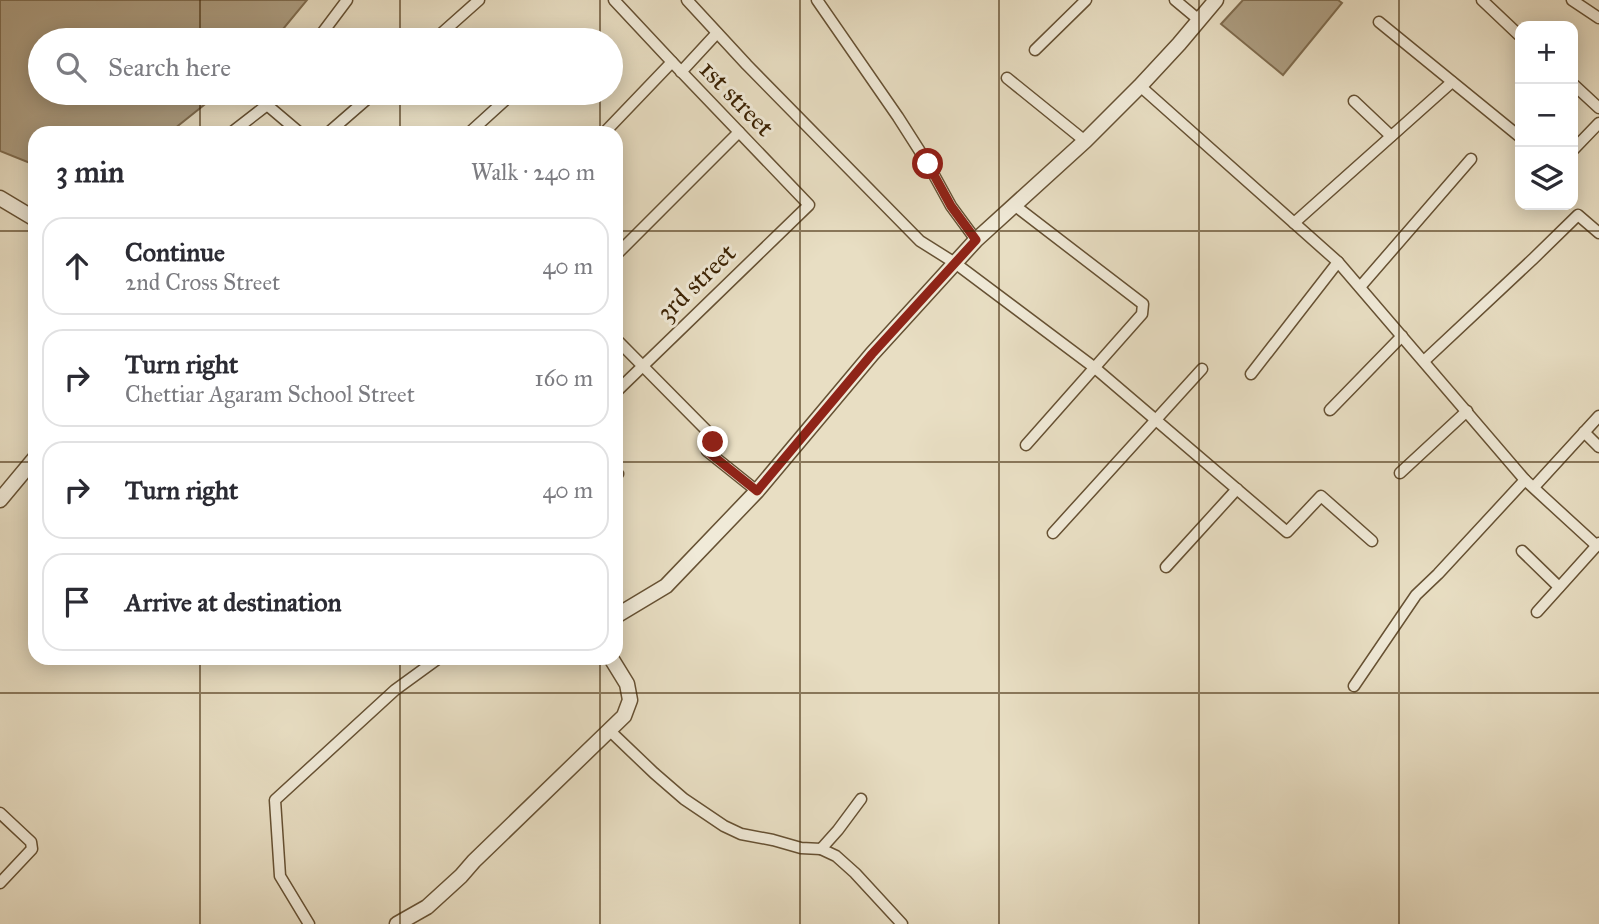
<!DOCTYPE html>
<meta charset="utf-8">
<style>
:root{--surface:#fff;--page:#f2f2f3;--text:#2b2b33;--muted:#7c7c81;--line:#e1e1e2}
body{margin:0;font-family:"IM FELL Great Primer",serif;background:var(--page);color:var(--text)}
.controls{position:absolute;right:21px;top:21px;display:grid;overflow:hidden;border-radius:14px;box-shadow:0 4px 18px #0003}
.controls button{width:63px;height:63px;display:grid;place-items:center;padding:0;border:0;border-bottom:2px solid var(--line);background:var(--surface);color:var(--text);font:35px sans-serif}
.stop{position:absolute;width:21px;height:21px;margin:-16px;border:5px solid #8f2418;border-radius:50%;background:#fff}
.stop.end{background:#8f2418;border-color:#fff;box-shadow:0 2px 7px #0008}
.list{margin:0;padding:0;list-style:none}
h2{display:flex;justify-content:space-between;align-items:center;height:91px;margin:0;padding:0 28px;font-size:30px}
h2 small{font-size:23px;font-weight:400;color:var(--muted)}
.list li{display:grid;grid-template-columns:46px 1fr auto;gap:21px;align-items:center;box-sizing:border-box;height:98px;margin:0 14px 14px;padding:0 14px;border:2px solid var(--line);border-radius:21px}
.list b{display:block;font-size:26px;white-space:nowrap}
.list p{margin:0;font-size:23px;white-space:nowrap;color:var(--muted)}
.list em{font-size:23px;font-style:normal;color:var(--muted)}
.icon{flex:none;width:38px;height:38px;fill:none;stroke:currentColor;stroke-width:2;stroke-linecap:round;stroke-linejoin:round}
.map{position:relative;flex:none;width:1599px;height:924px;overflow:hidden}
.search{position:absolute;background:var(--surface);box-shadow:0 4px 18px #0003;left:28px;top:28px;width:595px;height:77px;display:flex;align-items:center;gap:18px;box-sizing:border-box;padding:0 24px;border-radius:38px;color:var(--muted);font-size:26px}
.panel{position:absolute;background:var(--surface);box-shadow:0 4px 18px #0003;left:28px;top:126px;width:595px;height:539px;border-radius:21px}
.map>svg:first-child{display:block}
</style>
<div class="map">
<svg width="1599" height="924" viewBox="0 0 1599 924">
<rect width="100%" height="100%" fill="#e8dec3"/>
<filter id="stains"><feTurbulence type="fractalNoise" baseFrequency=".00286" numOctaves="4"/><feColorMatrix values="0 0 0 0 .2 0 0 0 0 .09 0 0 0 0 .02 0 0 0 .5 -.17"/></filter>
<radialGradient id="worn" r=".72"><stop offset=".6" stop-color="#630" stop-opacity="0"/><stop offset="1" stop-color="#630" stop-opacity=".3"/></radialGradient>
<g fill="#ad9e82" stroke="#7f6c4f" stroke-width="2">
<path d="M 0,0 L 307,0 L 274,40 L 40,40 L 40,93 L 219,93 L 169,133 L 35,133 L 35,165 L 0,151 Z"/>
<path d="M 1243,0 L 1338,0 L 1342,3 L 1283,75 L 1221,24 Z"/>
</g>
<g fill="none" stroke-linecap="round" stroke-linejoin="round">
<g stroke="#665133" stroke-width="13">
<g id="minor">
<path d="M 614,0 L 672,62"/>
<path d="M 687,0 L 747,65 L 920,241 L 955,263 L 1095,368 L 1287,532 L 1321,496 L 1372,541"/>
<path d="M 817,0 L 898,117 L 928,164 L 951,206 L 976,240"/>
<path d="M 1175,0 L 1199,20"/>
<path d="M 1482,0 L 1520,36"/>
<path d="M 1572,0 L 1599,18"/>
<path d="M 1379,22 L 1520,137"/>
<path d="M 317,40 L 347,0"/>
<path d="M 434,40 L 479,0"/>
<path d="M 1035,50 L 1086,0"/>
<path d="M 681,72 L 717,33"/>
<path d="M 1007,78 L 1085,141"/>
<path d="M 1573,84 L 1599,108"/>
<path d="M 1140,86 L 1338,262 L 1525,480 L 1597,546"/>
<path d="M 1354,101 L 1391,136"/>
<path d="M 267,105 L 300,133"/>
<path d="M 231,133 L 267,105 L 276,93"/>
<path d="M 328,133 L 374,93"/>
<path d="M 469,133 L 513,93"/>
<path d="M 604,133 L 672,62 L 809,205 L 616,392"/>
<path d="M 1573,150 L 1599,123"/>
<path d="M 1014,205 L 1143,304 L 1142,314 L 1026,445"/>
<path d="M 1294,223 L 1452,82"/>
<path d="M 616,255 L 739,132"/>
<path d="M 1360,287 L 1471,159"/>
<path d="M 616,339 L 712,436 L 713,442 L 707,451 L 757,491"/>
<path d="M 1424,361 L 1534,258 L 1578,215 L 1599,233"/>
<path d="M 1251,374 L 1338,262"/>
<path d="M 1330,410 L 1402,336"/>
<path d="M 1584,432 L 1599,447"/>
<path d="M 616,472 L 618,474"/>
<path d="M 1400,473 L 1467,411"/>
<path d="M 1534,487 L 1599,416"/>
<path d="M 1053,533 L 1202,369"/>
<path d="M 1522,551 L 1559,587"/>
<path d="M 1166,567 L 1237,489"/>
<path d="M 1537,612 L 1599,543"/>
<path d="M 1354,686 L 1416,595 L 1438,574 L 1525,480"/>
<path d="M 609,730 L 654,773 L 684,799 L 724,826 L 741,834 L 773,840 L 801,848 L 821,849 L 838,830 L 861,799"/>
<path d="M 0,813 L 31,842 L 32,849 L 0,883"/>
<path d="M 821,849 L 836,856 L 855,873 L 902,924"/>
<path d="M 309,924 L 280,876 L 275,800 L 395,690 L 439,658"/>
</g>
</g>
<g stroke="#665133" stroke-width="17">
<g id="tertiary">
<path d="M 0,198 L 35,219"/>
<path d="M 0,500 L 35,458"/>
<path d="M 616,616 L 666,586 L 757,491 L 872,354 L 976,240 L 1085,141 L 1140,86 L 1179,44 L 1216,0"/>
<path d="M 397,924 L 427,907 L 461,876 L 474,861 L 624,716 L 630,700 L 627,684 L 611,658"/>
</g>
</g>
<use href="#minor" stroke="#f0ead8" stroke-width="10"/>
<use href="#tertiary" stroke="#f0ead8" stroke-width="14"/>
</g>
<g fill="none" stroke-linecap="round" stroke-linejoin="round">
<path stroke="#8f2418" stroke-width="9" d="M 713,442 L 707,451 L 757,491 L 872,354 L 976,240 L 951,206 L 928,164"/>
</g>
<path fill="none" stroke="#3b2203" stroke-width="2" stroke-opacity="0.55" d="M 200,0 L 200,40M 400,0 L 400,40M 600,0 L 600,40M 800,0 L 800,924M 999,0 L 999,924M 1199,0 L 1199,924M 1399,0 L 1399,924M 200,93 L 200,133M 400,93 L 400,133M 600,93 L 600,133M 0,231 L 35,231M 616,231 L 1599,231M 0,462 L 35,462M 616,462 L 1599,462M 200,658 L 200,924M 400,658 L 400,924M 600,658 L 600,924M 0,693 L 1599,693"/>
<g text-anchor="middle" stroke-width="6" stroke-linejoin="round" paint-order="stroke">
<g font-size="26" fill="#3b2203" stroke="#f0ead8">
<text transform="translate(737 98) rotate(46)" y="9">1st street</text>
<text transform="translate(696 282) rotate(-44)" y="9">3rd street</text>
</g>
</g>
<rect width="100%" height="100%" filter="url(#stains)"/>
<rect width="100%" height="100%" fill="url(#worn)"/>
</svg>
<div class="controls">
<button>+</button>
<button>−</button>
<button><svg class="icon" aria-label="layers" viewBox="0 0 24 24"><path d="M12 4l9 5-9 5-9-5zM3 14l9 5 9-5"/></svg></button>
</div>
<div class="stop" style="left:928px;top:164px"></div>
<div class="stop end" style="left:713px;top:442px"></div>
<div class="search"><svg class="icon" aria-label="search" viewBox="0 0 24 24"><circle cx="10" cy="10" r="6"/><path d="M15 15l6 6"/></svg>Search here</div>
<section class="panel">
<h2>3 min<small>Walk · 240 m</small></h2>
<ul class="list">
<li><svg class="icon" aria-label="ahead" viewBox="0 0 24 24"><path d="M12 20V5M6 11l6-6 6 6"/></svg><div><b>Continue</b><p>2nd Cross Street</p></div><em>40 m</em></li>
<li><svg class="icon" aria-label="right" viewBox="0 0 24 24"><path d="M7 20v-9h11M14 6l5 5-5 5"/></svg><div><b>Turn right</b><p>Chettiar Agaram School Street</p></div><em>160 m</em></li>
<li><svg class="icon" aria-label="right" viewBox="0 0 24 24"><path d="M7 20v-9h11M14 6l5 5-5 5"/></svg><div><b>Turn right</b></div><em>40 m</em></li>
<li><svg class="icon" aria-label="arrive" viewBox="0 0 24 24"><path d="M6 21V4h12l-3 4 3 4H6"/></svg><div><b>Arrive at destination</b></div></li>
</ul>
</section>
</div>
